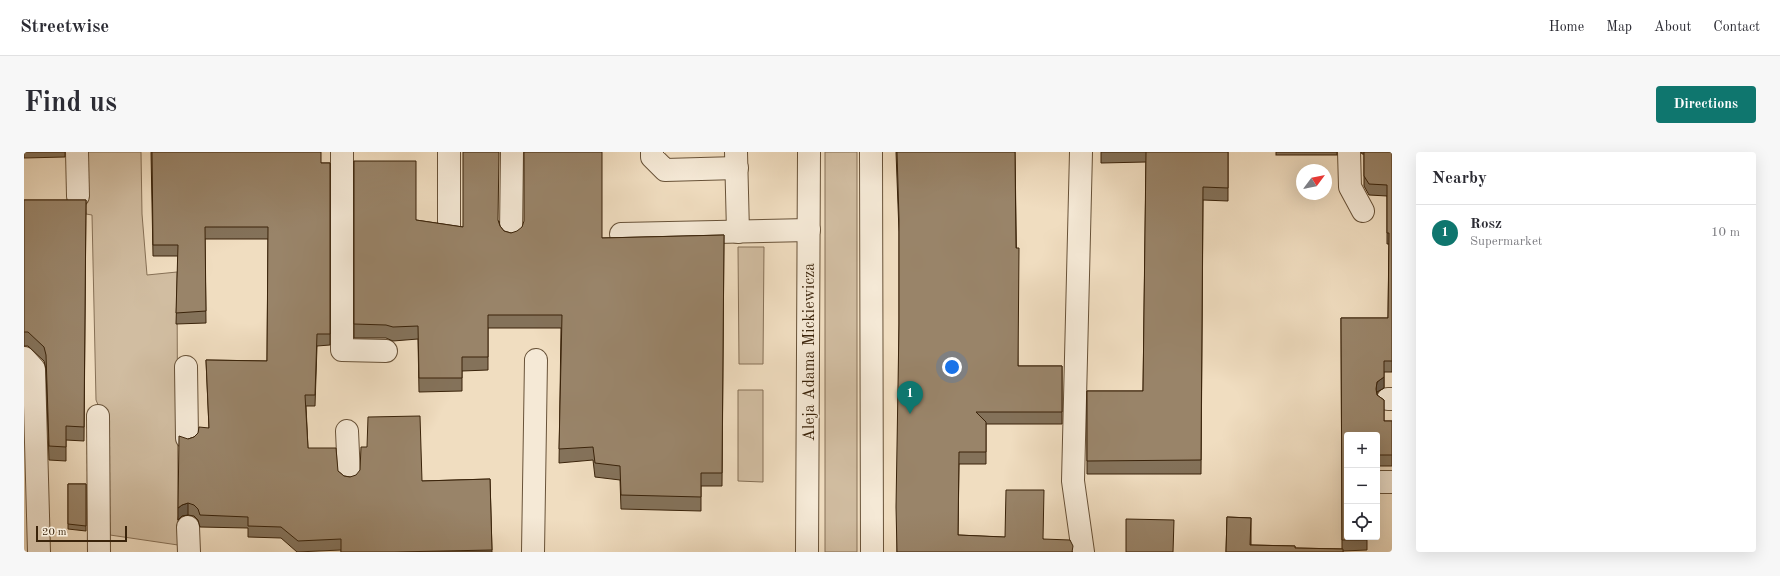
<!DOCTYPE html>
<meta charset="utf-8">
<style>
:root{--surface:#fff;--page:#f7f7f7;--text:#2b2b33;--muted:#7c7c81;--line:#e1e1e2;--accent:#0f766e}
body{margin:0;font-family:"Old Standard TT",serif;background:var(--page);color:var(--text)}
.controls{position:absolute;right:12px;bottom:12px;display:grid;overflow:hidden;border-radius:4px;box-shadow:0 4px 16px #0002}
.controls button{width:36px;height:36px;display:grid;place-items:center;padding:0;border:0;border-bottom:1px solid var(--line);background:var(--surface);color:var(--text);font:20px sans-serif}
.compass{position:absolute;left:1272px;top:12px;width:36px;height:36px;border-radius:50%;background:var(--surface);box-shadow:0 4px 16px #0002;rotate:58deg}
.scale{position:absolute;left:12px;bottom:10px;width:91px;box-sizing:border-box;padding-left:4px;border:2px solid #3a230a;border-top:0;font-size:11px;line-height:14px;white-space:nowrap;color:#3a230a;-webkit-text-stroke:3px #f5e9d6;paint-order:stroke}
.you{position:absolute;left:928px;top:215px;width:14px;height:14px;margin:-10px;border:3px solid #fff;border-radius:50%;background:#1a73e8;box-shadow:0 0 0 6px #1a73e833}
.badge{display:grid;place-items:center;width:26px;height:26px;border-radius:50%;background:var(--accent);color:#fff;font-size:13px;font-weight:700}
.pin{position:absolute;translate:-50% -33px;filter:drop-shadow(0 1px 2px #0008)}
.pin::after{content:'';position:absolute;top:21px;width:14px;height:12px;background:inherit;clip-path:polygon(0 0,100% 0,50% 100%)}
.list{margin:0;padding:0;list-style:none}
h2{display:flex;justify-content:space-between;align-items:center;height:52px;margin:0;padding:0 16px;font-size:17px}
h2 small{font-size:13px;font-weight:400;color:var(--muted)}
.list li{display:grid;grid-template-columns:26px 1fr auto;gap:12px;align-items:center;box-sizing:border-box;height:56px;padding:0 16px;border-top:1px solid var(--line)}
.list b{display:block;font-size:15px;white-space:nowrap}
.list p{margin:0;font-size:13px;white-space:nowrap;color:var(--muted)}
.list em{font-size:13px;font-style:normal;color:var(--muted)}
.icon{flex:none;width:22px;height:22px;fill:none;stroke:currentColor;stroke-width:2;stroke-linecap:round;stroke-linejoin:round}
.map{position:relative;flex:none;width:1368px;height:400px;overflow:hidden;border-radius:4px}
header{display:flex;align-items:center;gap:24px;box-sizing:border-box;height:56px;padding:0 20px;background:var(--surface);border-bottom:1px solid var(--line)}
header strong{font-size:19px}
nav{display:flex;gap:22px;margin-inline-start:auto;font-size:14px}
.intro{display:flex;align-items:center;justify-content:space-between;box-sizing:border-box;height:96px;padding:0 24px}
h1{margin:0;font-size:28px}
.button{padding:10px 18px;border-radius:4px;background:var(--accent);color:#fff;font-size:14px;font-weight:700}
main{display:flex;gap:24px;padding:0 24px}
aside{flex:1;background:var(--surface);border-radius:4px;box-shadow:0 4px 16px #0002}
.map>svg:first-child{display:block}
</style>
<header>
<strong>Streetwise</strong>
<nav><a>Home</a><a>Map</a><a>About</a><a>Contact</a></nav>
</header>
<div class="intro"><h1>Find us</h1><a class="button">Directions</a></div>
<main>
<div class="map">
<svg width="1368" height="400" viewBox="0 0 1368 400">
<rect width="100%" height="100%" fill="#f0ddc0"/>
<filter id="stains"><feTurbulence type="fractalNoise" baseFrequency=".005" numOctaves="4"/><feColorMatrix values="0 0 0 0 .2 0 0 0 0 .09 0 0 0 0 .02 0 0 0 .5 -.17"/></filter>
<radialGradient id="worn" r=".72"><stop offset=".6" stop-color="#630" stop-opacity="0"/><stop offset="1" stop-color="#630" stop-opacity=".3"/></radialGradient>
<g fill="#d1bda1" stroke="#867056">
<path d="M 56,0 L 117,0 L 118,62 L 123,123 L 153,120 L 154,393 L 86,383 L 80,267 L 72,248 L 68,63 L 62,62 Z"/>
<rect x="801" y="0" width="32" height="400"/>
<path d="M 714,95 L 740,95 L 739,212 L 715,212 Z"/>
<path d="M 714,238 L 739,238 L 739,330 L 714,329 Z"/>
</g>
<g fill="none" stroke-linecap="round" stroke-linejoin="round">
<g stroke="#685238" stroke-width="24">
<g id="minor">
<path d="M 53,0 L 54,44"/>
<path d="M 318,0 L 318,198 L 362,199"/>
<path d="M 425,0 L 425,74"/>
<path d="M 628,0 L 628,5 L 641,18 L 713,16"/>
<path d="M 712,0 L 714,80"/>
<path d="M 847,0 L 848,400"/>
<path d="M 1057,0 L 1049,329 L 1059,400"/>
<path d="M 1325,0 L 1326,35 L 1339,59"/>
<path d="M 487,82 L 488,0"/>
<path d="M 597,82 L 785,78"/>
<path d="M 0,206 L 10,217 L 15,400"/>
<path d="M 162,215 L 163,286"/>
<path d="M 1364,247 L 1368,247"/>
<path d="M 74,264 L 75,400"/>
<path d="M 323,279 L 325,324"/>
<path d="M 1357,330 L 1368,330"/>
<path d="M 164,375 L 165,400"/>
<path d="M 509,400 L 512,208"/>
<path d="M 783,400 L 785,0"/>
</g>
</g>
<use href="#minor" stroke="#f5e9d6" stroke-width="22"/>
</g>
<g fill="#84725a" stroke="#3a230a">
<path d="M 0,0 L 41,0 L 41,5 L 0,6 Z"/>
<path d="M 127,0 L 297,11 L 306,11 L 306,193 L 293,194 L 291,254 L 282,254 L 284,296 L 314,319 L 320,324 L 326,325 L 398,329 L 466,327 L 468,400 L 317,400 L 317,398 L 273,400 L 257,386 L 224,385 L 224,376 L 176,375 L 174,368 L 170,364 L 164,363 L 158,364 L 154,368 L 164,287 L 170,285 L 185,276 L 182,208 L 243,209 L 244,87 L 181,87 L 182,171 L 152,172 L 154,104 L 129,104 Z"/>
<path d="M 872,0 L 991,0 L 994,214 L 1038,214 L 1038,272 L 962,272 L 962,312 L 935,312 L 934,383 L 1019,387 L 1049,400 L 873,400 L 875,173 L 875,80 Z"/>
<path d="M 1077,0 L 1204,0 L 1204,49 L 1179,48 L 1177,322 L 1063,322 L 1063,239 L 1119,239 L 1122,10 L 1077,11 Z"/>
<rect x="1252" y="0" width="61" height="3"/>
<path d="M 1337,0 L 1368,0 L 1368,220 L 1360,220 L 1360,236 L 1353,240 L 1353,243 L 1360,248 L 1360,269 L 1368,269 L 1368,314 L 1353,314 L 1353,283 L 1323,283 L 1323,385 L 1343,385 L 1343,398 L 1319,399 L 1319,400 L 1202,400 L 1203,365 L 1227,366 L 1227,393 L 1271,394 L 1271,396 L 1318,397 L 1317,166 L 1364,166 L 1365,92 L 1363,92 L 1363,44 L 1345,43 L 1340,34 L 1340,2 L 1338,2 Z"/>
<path d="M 330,9 L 392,68 L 439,75 L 475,69 L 476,74 L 480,79 L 487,81 L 578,86 L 700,83 L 698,334 L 677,334 L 677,359 L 597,357 L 596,328 L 571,325 L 569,308 L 535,311 L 537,176 L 464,176 L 464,218 L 438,219 L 438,239 L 395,240 L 394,187 L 369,189 L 362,186 L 330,186 Z"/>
<path d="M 0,48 L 62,48 L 60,289 L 42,288 L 42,309 L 25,308 L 22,217 L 20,209 L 4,194 L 0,194 Z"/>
<path d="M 44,332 L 62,332 L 62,379 L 44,377 Z"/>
</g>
<g fill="#6b5c4a" stroke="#3a230a">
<path d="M 1360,225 L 1360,236 L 1353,240 L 1352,247 L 1352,237 L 1353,230 Z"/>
<path d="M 164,351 L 164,363 L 158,364 L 154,368 L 154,356 L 158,353 Z"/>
</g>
<g fill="#998469" stroke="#3a230a">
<path d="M 128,0 L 297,0 L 297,11 L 306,11 L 306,182 L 293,182 L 291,243 L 281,243 L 284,296 L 312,296 L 314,319 L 320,324 L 326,325 L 332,323 L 336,318 L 337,295 L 343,295 L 344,265 L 396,264 L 398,329 L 466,327 L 468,398 L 371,400 L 317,400 L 317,387 L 274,389 L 257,375 L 224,374 L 224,365 L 176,363 L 174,357 L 170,353 L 164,351 L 158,353 L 154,356 L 155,284 L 164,287 L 170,285 L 174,281 L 175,275 L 185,276 L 182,208 L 243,209 L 244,75 L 181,75 L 182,159 L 152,161 L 154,93 L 129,93 Z"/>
<path d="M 439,0 L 475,0 L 474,68 L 476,74 L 480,79 L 487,81 L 493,79 L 498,75 L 500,69 L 500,0 L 578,0 L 578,86 L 700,83 L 698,321 L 677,321 L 677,345 L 597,343 L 596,314 L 571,311 L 569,295 L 535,297 L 538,163 L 464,163 L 464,205 L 438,205 L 438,226 L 395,226 L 394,174 L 369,175 L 362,173 L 330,172 L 330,9 L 392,9 L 392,68 L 439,75 Z"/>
<path d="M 873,0 L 991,0 L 992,96 L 995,96 L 994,214 L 1038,214 L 1038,260 L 952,260 L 962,270 L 962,300 L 935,300 L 934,383 L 981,385 L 982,338 L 1020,338 L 1019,387 L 1046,388 L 1049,394 L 1048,400 L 873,400 L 872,355 L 875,172 L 875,68 Z"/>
<path d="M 1122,0 L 1204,0 L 1204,36 L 1179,35 L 1177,308 L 1063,309 L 1063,239 L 1119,239 Z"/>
<path d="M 1340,0 L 1368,0 L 1368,209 L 1360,209 L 1360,225 L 1353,230 L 1352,237 L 1353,243 L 1360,248 L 1360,269 L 1368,269 L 1368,303 L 1353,303 L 1353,283 L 1323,283 L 1323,385 L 1343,385 L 1343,388 L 1318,388 L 1317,166 L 1364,166 L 1365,81 L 1363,81 L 1363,33 L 1345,32 L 1340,24 Z"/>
<path d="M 0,48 L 62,48 L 60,275 L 42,274 L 42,295 L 25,294 L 22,203 L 20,195 L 4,180 L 0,180 Z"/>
<path d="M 44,332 L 62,332 L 62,374 L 44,372 Z"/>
<path d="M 1203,365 L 1227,366 L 1226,393 L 1271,394 L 1271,396 L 1319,397 L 1319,400 L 1202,400 Z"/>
<path d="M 1102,367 L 1150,368 L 1149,400 L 1102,400 Z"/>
</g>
<g text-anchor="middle" stroke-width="3" stroke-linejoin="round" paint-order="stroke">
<g font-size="16" fill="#3a230a" stroke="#f5e9d6">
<text transform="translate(784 200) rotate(-90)" y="6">Aleja Adama Mickiewicza</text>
</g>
</g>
<rect width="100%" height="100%" filter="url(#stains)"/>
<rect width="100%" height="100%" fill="url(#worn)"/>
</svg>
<div class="controls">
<button>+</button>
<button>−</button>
<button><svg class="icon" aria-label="locate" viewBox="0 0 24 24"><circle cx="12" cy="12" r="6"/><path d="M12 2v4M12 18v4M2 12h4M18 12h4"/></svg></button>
</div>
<svg class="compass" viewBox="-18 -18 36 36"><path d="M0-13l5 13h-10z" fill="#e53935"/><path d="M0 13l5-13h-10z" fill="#7c7c81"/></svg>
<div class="scale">20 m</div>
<div class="you"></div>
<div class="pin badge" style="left:886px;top:262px">1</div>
</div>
<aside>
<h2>Nearby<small></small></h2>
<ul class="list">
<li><span class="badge">1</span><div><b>Rosz</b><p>Supermarket</p></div><em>10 m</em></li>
</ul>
</aside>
</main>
